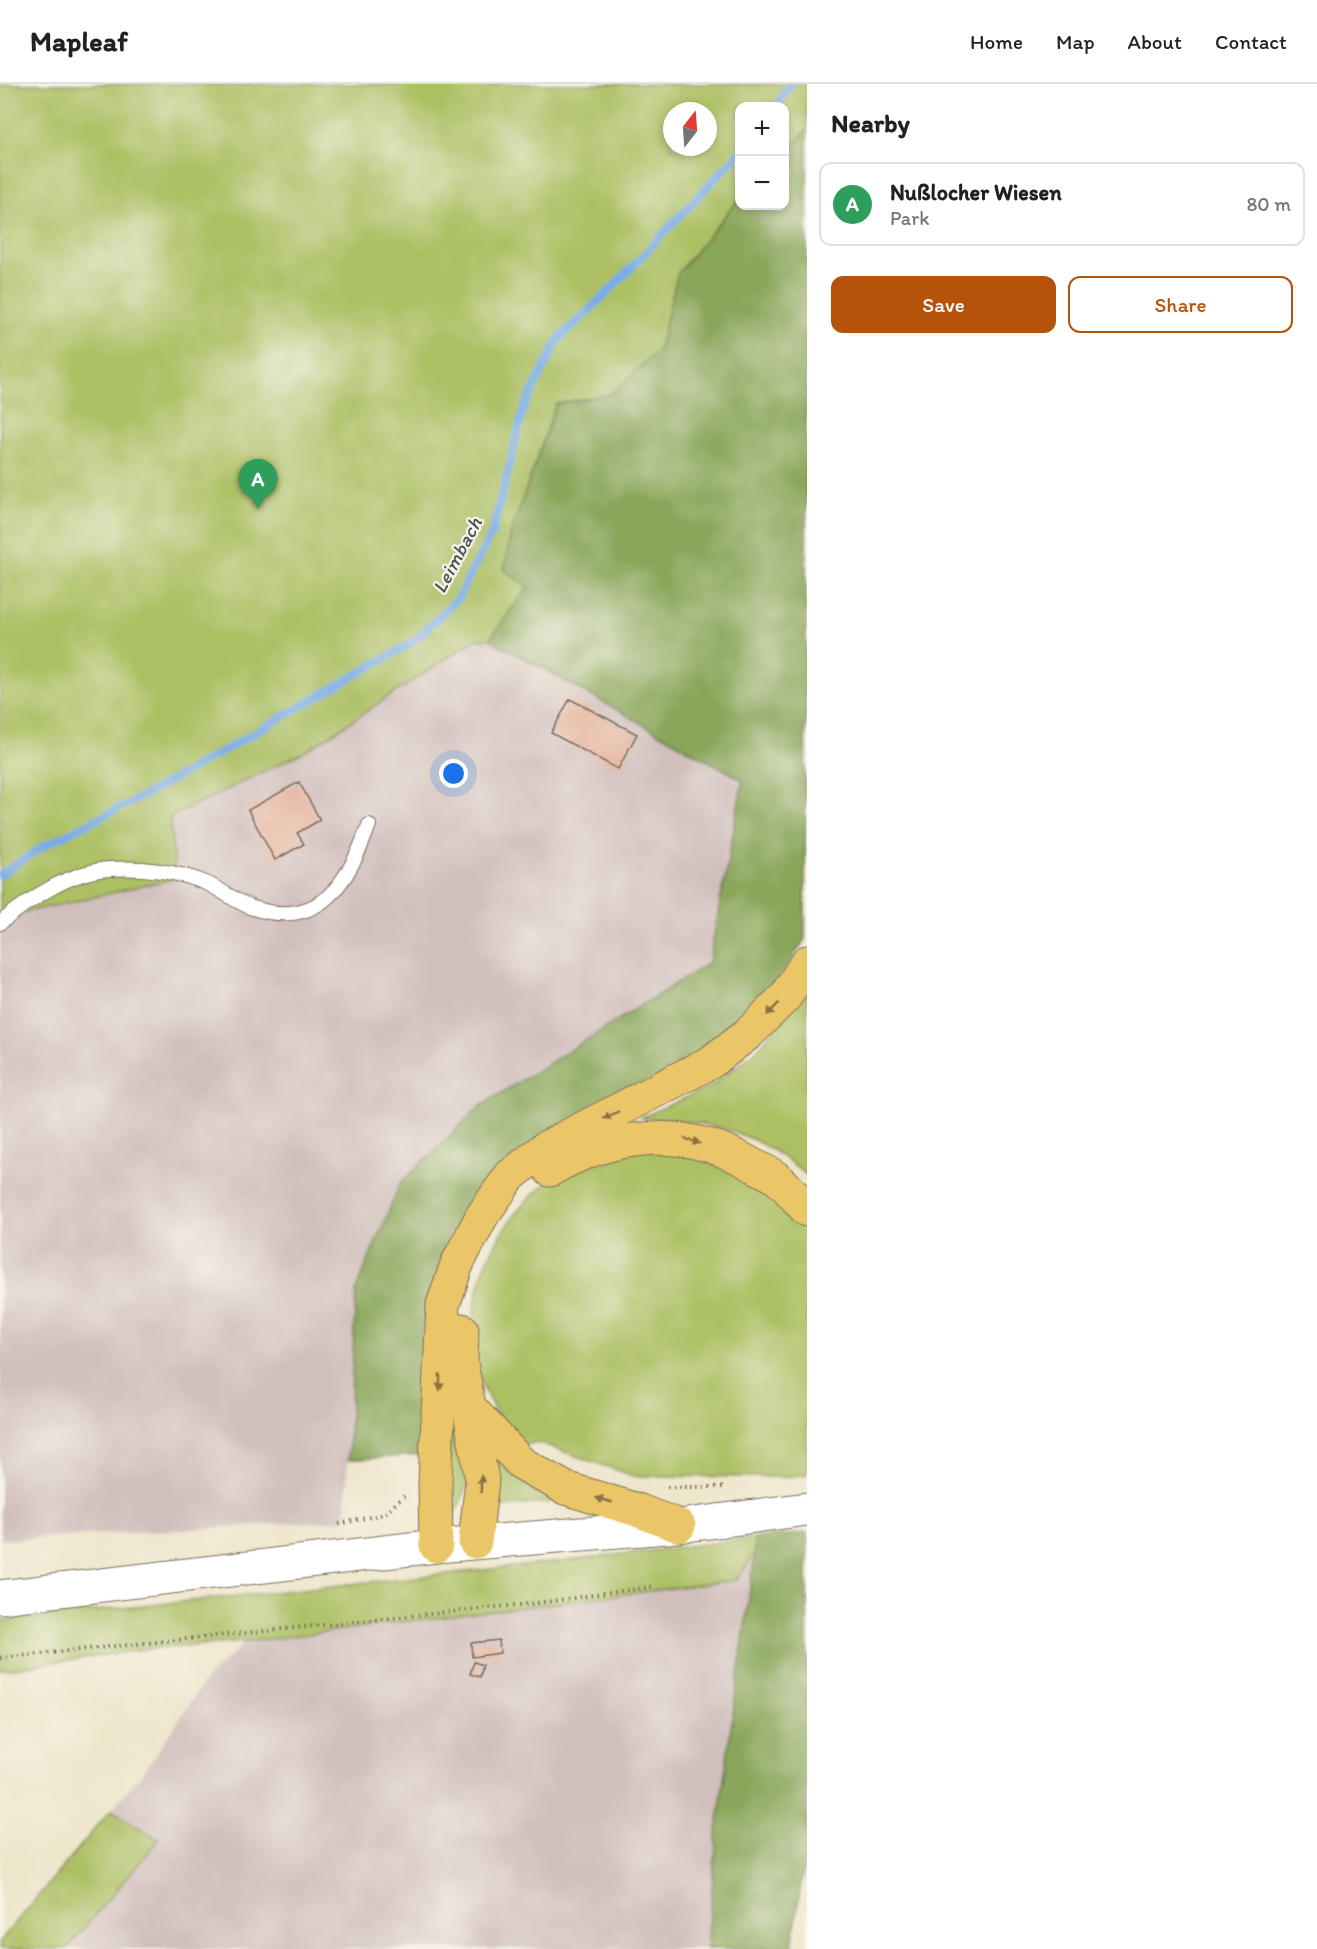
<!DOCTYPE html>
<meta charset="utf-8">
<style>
:root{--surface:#fff;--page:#f6f6f6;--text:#202124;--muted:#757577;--line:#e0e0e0;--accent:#b45309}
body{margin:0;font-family:Itim,sans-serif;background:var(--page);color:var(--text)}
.controls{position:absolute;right:18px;top:18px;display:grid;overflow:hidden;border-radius:12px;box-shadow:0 3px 9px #0003}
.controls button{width:54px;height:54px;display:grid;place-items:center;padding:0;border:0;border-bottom:2px solid var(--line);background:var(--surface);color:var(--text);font:30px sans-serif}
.compass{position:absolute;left:663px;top:18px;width:54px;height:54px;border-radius:50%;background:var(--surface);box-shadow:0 3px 9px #0003;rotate:17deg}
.you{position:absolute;left:454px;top:690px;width:21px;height:21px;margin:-15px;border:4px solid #fff;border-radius:50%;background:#1a73e8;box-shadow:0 0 0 9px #1a73e833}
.badge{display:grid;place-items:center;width:39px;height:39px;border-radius:50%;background:var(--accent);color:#fff;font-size:20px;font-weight:700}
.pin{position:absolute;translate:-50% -50px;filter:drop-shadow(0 2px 3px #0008)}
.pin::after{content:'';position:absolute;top:32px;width:21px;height:18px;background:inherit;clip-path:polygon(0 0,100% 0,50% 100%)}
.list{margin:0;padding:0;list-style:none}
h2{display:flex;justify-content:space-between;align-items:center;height:78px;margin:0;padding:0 24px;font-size:26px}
h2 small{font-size:20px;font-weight:400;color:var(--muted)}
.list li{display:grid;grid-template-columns:39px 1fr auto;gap:18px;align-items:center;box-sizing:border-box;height:84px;margin:0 12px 12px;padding:0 12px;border:2px solid var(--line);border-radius:12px}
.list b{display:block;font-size:22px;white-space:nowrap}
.list p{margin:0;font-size:20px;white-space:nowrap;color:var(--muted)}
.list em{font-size:20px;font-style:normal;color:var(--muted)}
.actions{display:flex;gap:12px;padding:18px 24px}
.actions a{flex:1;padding:14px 0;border:2px solid var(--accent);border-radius:12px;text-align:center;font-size:21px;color:var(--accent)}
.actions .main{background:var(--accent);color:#fff}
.map{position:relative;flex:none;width:807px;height:1865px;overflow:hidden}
header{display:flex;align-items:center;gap:36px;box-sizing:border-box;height:84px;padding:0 30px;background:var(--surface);border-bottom:2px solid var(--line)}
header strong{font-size:28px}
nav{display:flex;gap:33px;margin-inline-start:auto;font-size:21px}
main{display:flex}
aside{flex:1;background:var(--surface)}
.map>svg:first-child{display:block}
</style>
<header>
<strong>Mapleaf</strong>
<nav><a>Home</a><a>Map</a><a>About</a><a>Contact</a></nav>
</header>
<main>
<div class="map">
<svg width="807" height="1865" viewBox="0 0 807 1865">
<rect width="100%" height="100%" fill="#f7f3e8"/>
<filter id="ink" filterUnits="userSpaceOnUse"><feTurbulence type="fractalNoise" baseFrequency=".0167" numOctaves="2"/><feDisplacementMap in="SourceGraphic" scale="12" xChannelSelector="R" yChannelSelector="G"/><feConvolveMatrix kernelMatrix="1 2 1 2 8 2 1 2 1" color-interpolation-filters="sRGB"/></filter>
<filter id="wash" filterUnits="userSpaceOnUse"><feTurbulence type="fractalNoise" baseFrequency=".008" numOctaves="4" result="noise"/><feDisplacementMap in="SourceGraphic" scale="24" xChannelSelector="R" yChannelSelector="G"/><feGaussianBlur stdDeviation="1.35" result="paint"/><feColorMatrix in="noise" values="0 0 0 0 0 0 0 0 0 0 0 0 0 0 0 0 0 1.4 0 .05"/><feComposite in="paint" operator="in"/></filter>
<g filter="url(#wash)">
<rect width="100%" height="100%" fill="#eee6cb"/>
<g fill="#d1bfbd">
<path d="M 476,554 L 490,555 L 743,696 L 709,879 L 479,1023 L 356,1206 L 345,1436 L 0,1456 L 0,847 L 21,829 L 170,733 L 306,667 Z"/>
<path d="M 755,1470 L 718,1738 L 707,1865 L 66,1865 L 159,1757 L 111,1726 L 148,1682 L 205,1596 L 245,1558 L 736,1496 Z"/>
</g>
<g fill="#acc064" stroke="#747541" stroke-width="1.5" fill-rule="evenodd">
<path d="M 0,0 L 807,0 L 807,46 L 785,69 L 784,22 L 740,22 L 739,115 L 678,189 L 660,265 L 611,310 L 556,320 L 511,449 L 504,486 L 529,503 L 490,555 L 476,555 L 306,667 L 170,733 L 175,795 L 21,829 L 0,847 ZM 672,27 L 708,27 L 708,63 L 672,63 Z"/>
<path d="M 807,904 L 807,1092 C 800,1084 790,1078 781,1072 C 739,1042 691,1036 640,1034 L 710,1003 L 758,965 Z"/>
<path d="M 662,1060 L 752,1086 L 807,1136 L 807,1390 L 784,1393 L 633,1392 L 537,1358 L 521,1362 C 499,1336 481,1308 474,1274 C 472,1266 473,1255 473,1247 C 473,1179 515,1110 577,1080 C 597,1071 639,1066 662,1060 Z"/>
<path d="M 452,1321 L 464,1375 L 466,1402 L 456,1429 L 446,1403 Z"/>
<path d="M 497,1377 L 526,1401 L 562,1417 L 500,1423 Z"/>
<path d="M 754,1454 L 755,1470 L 736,1496 L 245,1558 L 146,1565 L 0,1586 L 0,1537 L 559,1478 Z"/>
<path d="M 111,1726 L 159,1756 L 66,1865 L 0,1865 L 0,1857 Z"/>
</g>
<g fill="#89a65a" stroke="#62683c" stroke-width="1.5">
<path d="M 807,46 L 805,855 L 767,912 L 701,968 L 486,1105 L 450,1149 L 431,1208 L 424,1248 L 419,1371 L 348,1376 L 356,1206 L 400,1100 L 479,1023 L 709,879 L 743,696 L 490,555 L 528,503 L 504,486 L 511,449 L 556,320 L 611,310 L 659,265 L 678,189 L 739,115 L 740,122 L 784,122 L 785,69 Z"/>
<path d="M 807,1449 L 807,1756 L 792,1865 L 707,1865 L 718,1738 L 755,1470 L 754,1454 Z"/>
</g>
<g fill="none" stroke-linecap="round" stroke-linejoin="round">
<g stroke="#78ace5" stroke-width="8">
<path d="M 777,22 L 790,0"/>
<path d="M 0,791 L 47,760 L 151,708 L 412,559 L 458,514 L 492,449 L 524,324 L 559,255 L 611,205 L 740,68"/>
</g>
</g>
<g id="blocks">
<g fill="#e5b49e">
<path d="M 570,615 L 637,650 L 618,685 L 551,649 Z"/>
<path d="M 299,698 L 320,736 L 297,749 L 304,760 L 275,776 L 248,726 Z"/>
<path d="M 499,1556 L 500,1569 L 472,1573 L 471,1559 Z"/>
<path d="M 474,1578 L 483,1581 L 480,1593 L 470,1590 Z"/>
</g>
</g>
</g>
<g filter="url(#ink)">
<use href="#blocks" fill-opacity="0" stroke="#7a6c5b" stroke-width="1.5"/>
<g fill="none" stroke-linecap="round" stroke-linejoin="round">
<g stroke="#7a6c5b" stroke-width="16">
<path id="service" d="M 0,839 C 30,815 70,787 110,785 C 141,783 179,787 208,800 C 224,807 237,819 253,824 C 321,846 349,797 369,741"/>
</g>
<g stroke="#7a6c5b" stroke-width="35">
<path id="tertiary" d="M 0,1513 L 436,1462 L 679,1442 L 807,1425"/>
</g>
<g stroke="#7a6c5b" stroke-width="35">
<g id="trunk">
<path d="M 550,1086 C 614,1048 686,1042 751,1080 C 760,1085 771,1089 779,1096 C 789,1104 798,1117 807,1126"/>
<path d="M 462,1246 L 461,1278 L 482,1396 L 475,1458"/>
<path d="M 468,1322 L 521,1379 L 565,1404 L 637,1426 L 679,1442"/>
<path d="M 436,1462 L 435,1399 L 443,1221 L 457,1180 L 482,1132 L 510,1092 L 545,1064 L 711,978 L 749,949 L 785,913 L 807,878"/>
</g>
</g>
<g stroke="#7a6c5b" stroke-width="4" stroke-dasharray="1.5 4.5" stroke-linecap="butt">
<path d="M 667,1403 L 725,1403"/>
<path d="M 339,1440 L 384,1430 L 404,1412"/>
<path d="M 0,1574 L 538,1519 L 656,1502"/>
</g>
<use href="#service" stroke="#fff" stroke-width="14"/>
<use href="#tertiary" stroke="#fff" stroke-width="33"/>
<use href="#trunk" stroke="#ebc669" stroke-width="33"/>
</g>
<defs><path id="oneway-solid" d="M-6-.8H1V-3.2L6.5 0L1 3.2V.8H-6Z" transform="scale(1.5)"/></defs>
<g fill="#8a7040">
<use href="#oneway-solid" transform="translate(773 925) rotate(135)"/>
<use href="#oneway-solid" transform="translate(611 1031) rotate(154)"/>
<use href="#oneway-solid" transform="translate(692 1057) rotate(17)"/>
<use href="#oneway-solid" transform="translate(440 1298) rotate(90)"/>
<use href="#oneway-solid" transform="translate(481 1400) rotate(-89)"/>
<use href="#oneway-solid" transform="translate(604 1416) rotate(-164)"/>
</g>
</g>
<g text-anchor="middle" stroke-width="4.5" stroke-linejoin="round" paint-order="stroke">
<g font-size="20" font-style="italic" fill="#4d515a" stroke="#f7f3e8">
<text transform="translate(457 471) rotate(-62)" y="7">Leimbach</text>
</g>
</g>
</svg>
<div class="controls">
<button>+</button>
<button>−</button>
</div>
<svg class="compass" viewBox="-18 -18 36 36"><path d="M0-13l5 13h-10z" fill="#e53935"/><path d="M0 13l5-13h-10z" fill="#757577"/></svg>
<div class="you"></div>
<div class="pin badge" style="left:258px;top:425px;background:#2e9e5b">A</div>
</div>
<aside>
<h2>Nearby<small></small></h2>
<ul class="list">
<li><span class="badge" style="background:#2e9e5b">A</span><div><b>Nußlocher Wiesen</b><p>Park</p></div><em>80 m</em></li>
</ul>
<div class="actions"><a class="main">Save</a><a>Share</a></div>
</aside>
</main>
